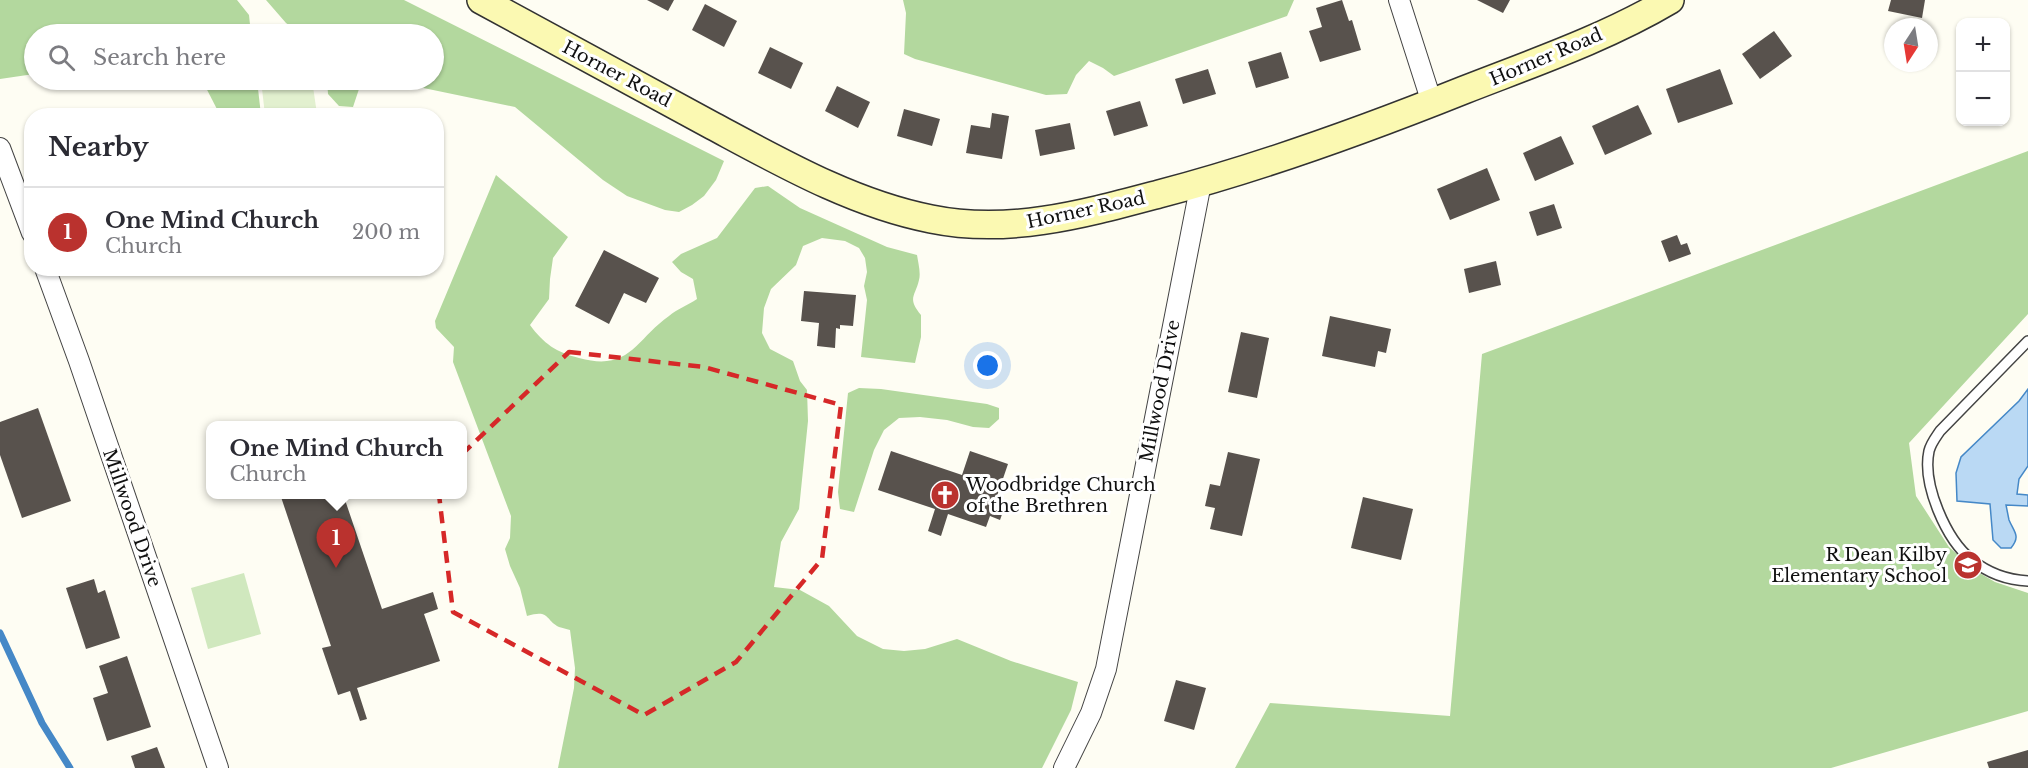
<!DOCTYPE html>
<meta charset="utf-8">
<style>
:root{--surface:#fff;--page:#f2f2f3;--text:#2b2b33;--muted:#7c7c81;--line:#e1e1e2;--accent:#ba322e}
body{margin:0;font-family:"Libre Baskerville",serif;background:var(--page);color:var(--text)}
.controls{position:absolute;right:18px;top:18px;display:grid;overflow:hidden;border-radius:12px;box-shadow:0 2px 4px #0004}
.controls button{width:54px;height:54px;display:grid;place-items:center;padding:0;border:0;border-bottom:2px solid var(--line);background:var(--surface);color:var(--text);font:30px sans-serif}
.compass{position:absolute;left:1884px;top:18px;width:54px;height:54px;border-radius:50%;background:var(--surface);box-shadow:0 2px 4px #0004;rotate:192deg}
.you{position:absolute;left:988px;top:366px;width:21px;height:21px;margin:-15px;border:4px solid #fff;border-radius:50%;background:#1a73e8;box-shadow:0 0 0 9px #1a73e833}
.badge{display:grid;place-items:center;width:39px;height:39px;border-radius:50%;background:var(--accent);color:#fff;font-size:20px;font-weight:700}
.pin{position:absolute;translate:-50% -50px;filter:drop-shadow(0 2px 3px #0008)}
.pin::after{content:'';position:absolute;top:32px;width:21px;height:18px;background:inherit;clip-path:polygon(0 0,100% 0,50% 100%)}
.popup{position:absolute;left:206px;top:421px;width:261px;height:78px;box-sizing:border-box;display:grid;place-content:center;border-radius:12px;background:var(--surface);filter:drop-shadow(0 2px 4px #0005);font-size:20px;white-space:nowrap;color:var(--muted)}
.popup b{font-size:22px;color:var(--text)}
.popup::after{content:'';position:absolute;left:50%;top:100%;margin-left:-12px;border:12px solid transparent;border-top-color:var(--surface)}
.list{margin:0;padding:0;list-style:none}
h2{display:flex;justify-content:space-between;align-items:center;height:78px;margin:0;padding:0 24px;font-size:26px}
h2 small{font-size:20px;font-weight:400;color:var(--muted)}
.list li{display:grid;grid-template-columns:39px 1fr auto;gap:18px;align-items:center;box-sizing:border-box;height:90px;padding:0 24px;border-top:2px solid var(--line)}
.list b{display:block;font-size:22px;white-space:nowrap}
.list p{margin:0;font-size:20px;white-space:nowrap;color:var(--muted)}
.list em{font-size:20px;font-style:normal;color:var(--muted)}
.icon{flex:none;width:33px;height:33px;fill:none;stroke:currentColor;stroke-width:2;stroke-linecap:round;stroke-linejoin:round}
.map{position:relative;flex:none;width:2028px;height:768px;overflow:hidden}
.search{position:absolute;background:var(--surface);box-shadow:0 2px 4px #0004;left:24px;top:24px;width:420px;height:66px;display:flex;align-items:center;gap:15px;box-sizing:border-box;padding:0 21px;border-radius:33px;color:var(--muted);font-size:22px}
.panel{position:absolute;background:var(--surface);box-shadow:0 2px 4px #0004;left:24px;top:108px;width:420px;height:168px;border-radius:24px}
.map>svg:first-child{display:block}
</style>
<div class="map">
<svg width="2028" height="768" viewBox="0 0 2028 768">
<rect width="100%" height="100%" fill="#fefdf3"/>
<path fill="#d0e8be" d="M 244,573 L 261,634 L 208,649 L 191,588 Z"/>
<g fill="#b3d89e">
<path d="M 0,0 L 237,0 L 249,15 L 251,34 L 34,34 L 34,74 L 0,79 Z"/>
<path d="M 266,0 L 404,0 L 724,161 L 716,180 L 704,196 L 692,205 L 679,212 L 665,210 L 627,196 L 603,180 L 515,107 L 385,80 L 434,80 L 434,34 L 302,34 L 286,23 Z"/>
<path d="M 903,0 L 1294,0 L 1287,16 L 1114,76 L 1103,68 L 1089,61 L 1076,75 L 1067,94 L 1046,95 L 915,59 L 904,54 L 906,13 Z"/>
<path d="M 202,80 L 257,80 L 261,115 L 220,115 Z"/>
<path d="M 327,80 L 362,80 L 353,107 L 339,106 L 328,94 Z"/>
<path d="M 2028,151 L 2028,314 L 1909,443 L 1916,496 L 1949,547 L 1976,571 L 1995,582 L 2028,593 L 2028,711 L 1831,768 L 1235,768 L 1270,703 L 1450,716 L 1482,354 Z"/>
<path d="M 496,175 L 568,237 L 553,258 L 550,279 L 549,299 L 530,325 C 544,344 556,352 579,358 C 630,372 635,340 669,316 C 677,309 688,305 697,299 L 693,279 L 681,272 L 672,262 L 681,254 L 717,238 L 755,188 L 768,186 L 800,208 L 887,247 L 917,255 C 918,262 921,273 919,280 C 915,297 907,298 921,315 L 921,337 L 915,363 L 861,357 L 867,300 L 864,286 L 867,272 L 865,258 L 859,248 L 845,241 L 822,238 L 803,246 L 796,265 L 771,289 L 764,308 L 762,333 L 770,349 L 793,361 L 800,381 L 807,390 L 808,421 L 799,509 L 781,542 L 774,587 L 800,590 L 829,606 L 857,636 L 883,649 L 904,651 L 925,649 L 957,639 L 1011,661 L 1078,682 L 1071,710 L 1042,768 L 558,768 L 574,688 L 575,668 L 570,630 C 566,629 563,628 559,627 C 545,620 550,609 527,616 L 520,588 L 510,566 L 505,549 L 510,538 L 511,516 L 453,362 L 454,347 L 436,328 L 435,321 Z"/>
<path d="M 859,388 L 881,389 L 987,404 L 999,408 L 999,419 L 989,428 L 973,427 L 947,420 L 920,417 L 899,418 L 884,430 L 874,450 L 854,512 L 840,509 L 838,492 L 848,393 Z"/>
</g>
<path fill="#e2f0cf" d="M 261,80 L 312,80 L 317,114 L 265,115 Z"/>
<path fill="#bad9f4" stroke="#4588c7" stroke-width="1.5" d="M 2028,389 L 2028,466 L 2019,479 L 2017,494 L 2028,495 L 2028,506 L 2006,505 C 2007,510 2008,515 2009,520 C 2014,532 2021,536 2011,548 L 2001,548 L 1993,540 L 1990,504 L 1957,501 L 1956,473 L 1961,457 L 2019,401 Z"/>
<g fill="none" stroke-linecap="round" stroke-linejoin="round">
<path stroke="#4588c7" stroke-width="7" d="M 0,633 L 42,723 L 70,768"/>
</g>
<g fill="#58524d">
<path d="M 647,0 L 674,0 L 668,11 Z"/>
<path d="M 1342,0 L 1349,21 L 1352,20 L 1361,50 L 1320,62 L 1309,31 L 1322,27 L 1316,8 Z"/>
<path d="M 1477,0 L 1510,0 L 1503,13 Z"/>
<path d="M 1891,0 L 1925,0 L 1922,18 L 1888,11 Z"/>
<path d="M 705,4 L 737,21 L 724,47 L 692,30 Z"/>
<path d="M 1774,31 L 1792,56 L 1760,79 L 1742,54 Z"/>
<path d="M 770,47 L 803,63 L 791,89 L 758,73 Z"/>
<path d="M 1281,52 L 1289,78 L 1256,88 L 1248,62 Z"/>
<path d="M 1208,69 L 1216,94 L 1183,104 L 1175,79 Z"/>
<path d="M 1720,69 L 1733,104 L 1678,123 L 1666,89 Z"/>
<path d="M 837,86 L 870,102 L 858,128 L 825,111 Z"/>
<path d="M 1140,101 L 1148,126 L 1114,136 L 1106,111 Z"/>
<path d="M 1638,105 L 1652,134 L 1605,155 L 1592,126 Z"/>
<path d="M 904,109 L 940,119 L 932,146 L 897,136 Z"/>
<path d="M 992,113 L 1009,116 L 1002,159 L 966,153 L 971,125 L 990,128 Z"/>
<path d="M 1070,123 L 1075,149 L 1040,156 L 1035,130 Z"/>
<path d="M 1561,136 L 1574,164 L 1535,181 L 1523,153 Z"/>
<path d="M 1487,168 L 1500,200 L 1450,220 L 1437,189 Z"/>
<path d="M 1554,204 L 1562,228 L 1537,236 L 1529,212 Z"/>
<path d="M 1677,235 L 1681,245 L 1687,243 L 1691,254 L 1669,262 L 1661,241 Z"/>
<path d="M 604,250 L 659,278 L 646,303 L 624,293 L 609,324 L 575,306 Z"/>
<path d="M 1496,261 L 1501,285 L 1469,293 L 1464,269 Z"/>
<path d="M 804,291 L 856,295 L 853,326 L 840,325 L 840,329 L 836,328 L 835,348 L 817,346 L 819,323 L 801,321 Z"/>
<path d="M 1330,316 L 1391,329 L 1386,353 L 1378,351 L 1375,367 L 1322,356 Z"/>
<path d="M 1241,332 L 1269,338 L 1257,398 L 1228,392 Z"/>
<path d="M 38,408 L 71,501 L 22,518 L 0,455 L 0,422 Z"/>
<path d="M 891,451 L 962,475 L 970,451 L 1008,464 L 996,499 L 1006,503 L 1000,520 L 990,516 L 986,527 L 948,514 L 941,536 L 928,531 L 935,509 L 878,490 Z"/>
<path d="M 1228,452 L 1260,459 L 1242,536 L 1210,529 L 1215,508 L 1205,506 L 1210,484 L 1220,486 Z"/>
<path d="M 280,494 L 343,494 L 382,609 L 433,592 L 438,609 L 424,614 L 440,661 L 357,688 L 367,719 L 360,721 L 350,691 L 338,695 L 322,648 L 331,646 Z"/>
<path d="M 1363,497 L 1413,509 L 1401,560 L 1351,548 Z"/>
<path d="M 94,579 L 98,593 L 105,590 L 120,638 L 86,649 L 66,588 Z"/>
<path d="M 127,656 L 151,727 L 107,741 L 93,698 L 108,693 L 99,666 Z"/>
<path d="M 1176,680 L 1206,688 L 1194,730 L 1164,721 Z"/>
<path d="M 157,747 L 165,768 L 135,768 L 131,756 Z"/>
<path d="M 2028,750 L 2028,768 L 1989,768 L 1987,762 Z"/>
</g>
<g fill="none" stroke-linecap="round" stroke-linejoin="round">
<g stroke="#434343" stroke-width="12">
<path id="service" d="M 2028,341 L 1940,431 C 1936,437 1931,443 1929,451 C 1922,484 1946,540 1972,560 C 1988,573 2008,580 2028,581"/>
</g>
<g stroke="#434343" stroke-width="22">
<g id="minor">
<path d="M 1399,0 L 1432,103"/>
<path d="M 0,148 L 32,233"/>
<path d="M 45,268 L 79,361 L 218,768"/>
<path d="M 1064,768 L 1091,713 L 1106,669 L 1201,183"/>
</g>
</g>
<g stroke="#323232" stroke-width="30">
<path id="secondary" d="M 481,0 C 558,42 635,84 713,126 C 782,163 854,204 931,219 C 1009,235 1084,214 1159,194 C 1263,167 1364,130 1464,90 C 1533,63 1606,38 1670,0"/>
</g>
<use href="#service" stroke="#fff" stroke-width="9"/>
<use href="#minor" stroke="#fff" stroke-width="20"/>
<use href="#secondary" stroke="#fbf9b2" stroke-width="27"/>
</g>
<path fill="none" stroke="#d62828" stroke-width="4.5" stroke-dasharray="12 8" stroke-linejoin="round" d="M 569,352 L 704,367 L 841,405 L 822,559 L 736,662 L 644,715 L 453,612 L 437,478 Z"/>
<defs>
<g id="church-disc" transform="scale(1.5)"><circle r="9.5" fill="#ba322e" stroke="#fff"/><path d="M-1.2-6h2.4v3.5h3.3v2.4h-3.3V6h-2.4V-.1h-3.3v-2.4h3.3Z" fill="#fff"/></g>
<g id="school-disc" transform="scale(1.5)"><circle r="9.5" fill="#ba322e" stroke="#fff"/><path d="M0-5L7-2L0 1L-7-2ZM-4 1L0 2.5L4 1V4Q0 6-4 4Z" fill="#fff"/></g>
</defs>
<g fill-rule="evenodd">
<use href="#church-disc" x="945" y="495"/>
<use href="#school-disc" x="1968" y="565"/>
</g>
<g text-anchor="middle" stroke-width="6" stroke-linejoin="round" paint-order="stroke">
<g font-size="18" fill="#101010" stroke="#fff">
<text transform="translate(1546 57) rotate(-23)" y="6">Horner Road</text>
<text transform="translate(617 74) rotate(28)" y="6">Horner Road</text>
<text transform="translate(1086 210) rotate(-12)" y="6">Horner Road</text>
<text transform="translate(1160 391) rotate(-79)" y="6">Millwood Drive</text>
<text transform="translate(132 518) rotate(71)" y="6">Millwood Drive</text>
</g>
<g font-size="18" fill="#101010" stroke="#fff" text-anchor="start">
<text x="966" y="491">Woodbridge Church<tspan x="966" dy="21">of the Brethren</tspan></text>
<text x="1947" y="561" text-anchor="end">R Dean Kilby<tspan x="1947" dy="21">Elementary School</tspan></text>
</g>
</g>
</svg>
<div class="controls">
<button>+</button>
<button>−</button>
</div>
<svg class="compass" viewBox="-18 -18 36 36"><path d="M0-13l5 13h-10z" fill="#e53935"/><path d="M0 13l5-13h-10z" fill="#7c7c81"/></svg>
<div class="you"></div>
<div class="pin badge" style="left:336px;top:568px">1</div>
<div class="popup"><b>One Mind Church</b>Church</div>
<div class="search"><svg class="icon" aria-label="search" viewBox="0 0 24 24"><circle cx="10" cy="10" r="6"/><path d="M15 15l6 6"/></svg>Search here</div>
<section class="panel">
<h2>Nearby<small></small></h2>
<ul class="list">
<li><span class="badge">1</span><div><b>One Mind Church</b><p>Church</p></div><em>200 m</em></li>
</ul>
</section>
</div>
